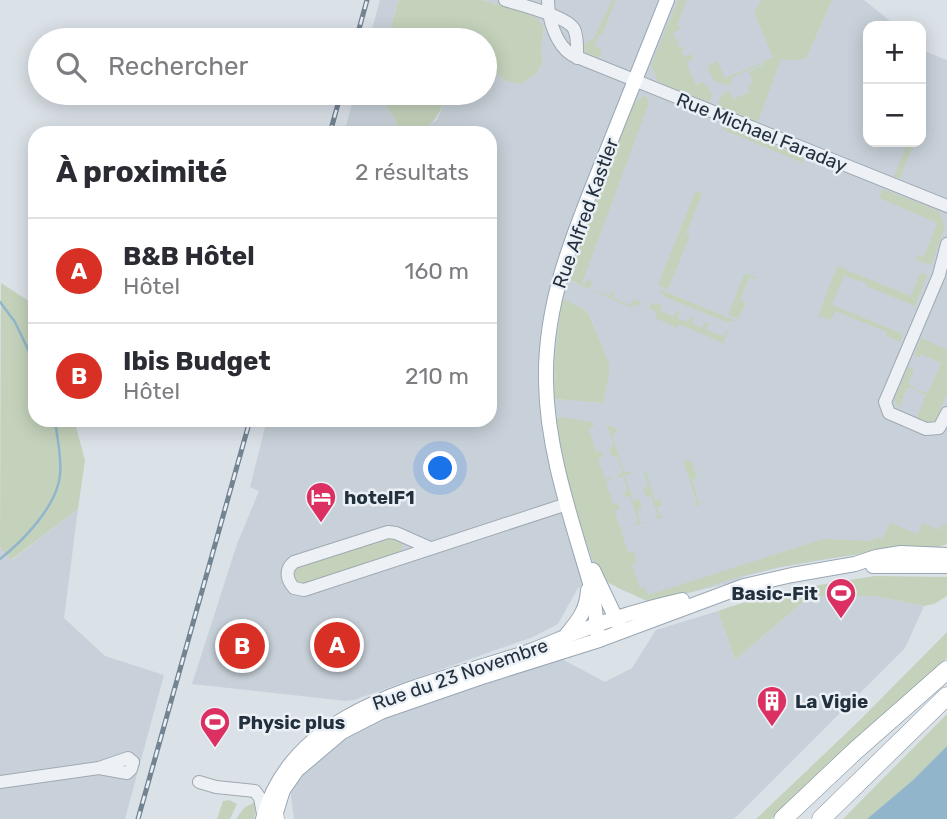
<!DOCTYPE html>
<html lang="fr">
<meta charset="utf-8">
<style>
:root{--surface:#fff;--page:#f2f2f3;--text:#2b2b33;--muted:#7c7c81;--line:#e1e1e2;--accent:#d93025}
body{margin:0;font-family:Rubik,sans-serif;background:var(--page);color:var(--text)}
.controls{position:absolute;right:21px;top:21px;display:grid;overflow:hidden;border-radius:14px;box-shadow:0 4px 18px #0003}
.controls button{width:63px;height:63px;display:grid;place-items:center;padding:0;border:0;border-bottom:2px solid var(--line);background:var(--surface);color:var(--text);font:35px sans-serif}
.you{position:absolute;left:441px;top:469px;width:24px;height:24px;margin:-18px;border:5px solid #fff;border-radius:50%;background:#1a73e8;box-shadow:0 0 0 10px #1a73e833}
.badge{display:grid;place-items:center;width:46px;height:46px;border-radius:50%;background:var(--accent);color:#fff;font-size:23px;font-weight:700}
.pin{position:absolute;translate:-50% -50%;border:4px solid #fff;box-shadow:0 2px 7px #0006}
.list{margin:0;padding:0;list-style:none}
h2{display:flex;justify-content:space-between;align-items:center;height:91px;margin:0;padding:0 28px;font-size:30px}
h2 small{font-size:23px;font-weight:400;color:var(--muted)}
.list li{display:grid;grid-template-columns:46px 1fr auto;gap:21px;align-items:center;box-sizing:border-box;height:105px;padding:0 28px;border-top:2px solid var(--line)}
.list b{display:block;font-size:26px;white-space:nowrap}
.list p{margin:0;font-size:23px;white-space:nowrap;color:var(--muted)}
.list em{font-size:23px;font-style:normal;color:var(--muted)}
.icon{flex:none;width:38px;height:38px;fill:none;stroke:currentColor;stroke-width:2;stroke-linecap:round;stroke-linejoin:round}
.map{position:relative;flex:none;width:947px;height:819px;overflow:hidden}
.search{position:absolute;background:var(--surface);box-shadow:0 4px 18px #0003;left:28px;top:28px;width:469px;height:77px;display:flex;align-items:center;gap:18px;box-sizing:border-box;padding:0 24px;border-radius:38px;color:var(--muted);font-size:26px}
.panel{position:absolute;background:var(--surface);box-shadow:0 4px 18px #0003;left:28px;top:126px;width:469px;height:301px;border-radius:21px}
.map>svg:first-child{display:block}
</style>
<div class="map">
<svg width="947" height="819" viewBox="0 0 947 819">
<rect width="100%" height="100%" fill="#dae1e7"/>
<g fill="#c8d1d9" fill-rule="evenodd">
<path d="M 380,0 L 399,0 L 387,40 L 369,40 Z"/>
<path d="M 482,0 L 766,0 L 806,58 L 832,0 L 864,0 L 896,26 L 868,26 L 868,142 L 921,142 L 921,50 L 947,60 L 947,530 L 892,548 L 783,567 L 746,576 L 734,582 L 651,602 L 601,579 L 578,588 L 558,624 L 533,637 L 354,700 L 346,701 L 192,684 L 237,544 L 259,491 L 250,487 L 267,420 L 490,420 L 490,133 L 415,133 L 437,120 L 448,93 L 485,93 L 485,62 L 505,81 L 521,83 L 537,73 L 543,61 L 541,49 L 544,28 L 529,13 ZM 646,95 L 648,103 L 580,285 L 567,279 L 632,106 ZM 562,299 L 588,312 L 594,326 L 603,403 L 555,399 L 555,356 Z"/>
<path d="M 355,93 L 377,93 L 394,117 L 400,133 L 344,133 Z"/>
<path d="M 78,509 L 64,618 L 105,656 L 164,675 L 125,819 L 0,819 L 0,547 L 12,560 Z"/>
<path d="M 810,596 L 874,596 L 924,606 L 905,648 L 734,819 L 294,819 L 289,780 L 336,731 L 558,657 L 605,682 L 632,668 L 656,630 L 718,611 L 735,660 Z"/>
</g>
<g fill="#c4d2bb">
<path d="M 399,0 L 482,0 L 529,13 L 538,19 L 544,28 L 541,49 L 543,61 L 537,73 L 521,84 L 505,81 L 485,62 L 485,40 L 387,40 Z"/>
<path d="M 612,0 L 616,0 L 602,35 L 599,34 L 595,45 L 602,50 L 599,58 L 586,53 L 582,46 L 594,38 Z"/>
<path d="M 678,0 L 687,0 L 678,23 L 680,29 L 673,33 L 676,40 L 684,38 L 677,42 L 680,48 L 688,47 L 681,50 L 684,57 L 691,54 L 693,59 L 686,63 L 696,85 L 703,82 L 711,91 L 712,97 L 708,102 L 658,82 L 651,65 Z"/>
<path d="M 762,0 L 832,0 L 806,59 L 790,60 L 781,59 L 758,122 L 718,106 C 718,98 722,94 729,91 L 733,99 L 750,92 L 748,86 L 753,83 L 749,72 L 764,65 L 763,61 L 773,57 L 754,12 Z"/>
<path d="M 717,61 L 725,78 L 761,63 L 761,65 L 731,78 L 732,83 L 727,85 L 714,81 L 708,69 L 710,64 Z"/>
<path d="M 377,93 L 448,93 C 437,118 432,133 400,133 L 394,117 Z"/>
<path d="M 646,95 L 649,103 L 582,283 L 585,285 L 588,279 L 592,282 L 590,289 L 610,296 L 612,291 L 615,292 L 613,298 L 630,305 L 633,299 L 641,302 L 639,306 L 634,304 L 632,308 L 567,279 L 632,106 L 640,98 Z"/>
<path d="M 726,125 L 802,157 L 803,163 L 722,129 Z"/>
<path d="M 908,142 L 914,142 L 900,179 L 894,176 Z"/>
<path d="M 883,189 L 939,211 L 945,227 L 931,265 L 915,260 L 917,255 L 922,257 L 926,252 L 937,223 L 879,198 Z"/>
<path d="M 696,190 L 700,194 L 703,191 L 686,234 L 690,236 L 668,289 L 659,286 L 659,282 Z"/>
<path d="M 837,266 L 911,296 L 920,273 L 927,275 L 915,306 L 866,286 L 867,283 L 844,276 L 832,305 L 903,334 L 900,342 L 886,336 L 887,332 L 835,311 L 831,320 L 818,316 Z"/>
<path d="M 745,273 L 756,277 L 755,279 L 749,277 L 740,300 L 746,303 L 738,319 L 728,315 Z"/>
<path d="M 1,283 L 35,305 L 35,420 L 74,420 L 85,460 L 78,509 L 11,560 L 0,547 Z"/>
<path d="M 659,289 L 736,321 L 727,322 L 665,297 Z"/>
<path d="M 562,298 L 588,312 L 609,364 L 609,375 L 603,403 L 555,399 L 555,356 Z"/>
<path d="M 651,303 L 662,305 L 660,311 L 674,316 L 676,311 L 679,312 L 677,318 L 688,322 L 691,317 L 694,318 L 692,324 L 702,328 L 705,322 L 708,323 L 706,330 L 723,336 L 726,331 L 728,332 L 723,343 L 679,324 L 677,328 L 655,318 L 657,312 L 649,308 Z"/>
<path d="M 921,338 L 947,350 L 947,393 L 936,420 L 927,423 L 916,419 L 926,395 L 919,392 L 919,390 L 928,393 L 941,363 L 921,354 L 919,357 L 914,355 Z"/>
<path d="M 908,367 L 914,369 L 908,384 L 917,389 L 916,390 L 908,387 L 899,408 L 894,400 Z"/>
<path d="M 560,417 L 592,422 L 594,426 L 589,428 L 596,452 L 601,450 L 603,456 L 598,459 L 605,479 L 610,477 L 611,480 L 606,482 L 613,504 L 618,503 L 620,509 L 615,511 L 620,528 L 626,527 L 621,530 L 628,553 L 634,552 L 637,562 L 632,564 L 640,589 L 645,587 L 648,595 L 823,539 L 871,541 L 877,537 L 882,539 L 890,523 L 917,534 L 923,523 L 939,530 L 941,526 L 947,524 L 947,544 C 929,552 908,547 889,550 C 841,557 793,562 746,575 C 714,584 682,597 648,602 C 636,595 615,588 605,580 C 586,563 560,449 556,420 Z"/>
<path d="M 607,425 L 617,429 L 617,432 L 612,434 L 624,472 L 630,471 L 631,474 L 618,478 L 617,475 L 623,473 L 617,456 L 612,457 L 609,448 L 614,446 Z"/>
<path d="M 683,459 L 692,462 L 697,478 L 692,480 L 699,503 L 705,503 L 693,507 L 697,504 Z"/>
<path d="M 646,471 L 655,501 L 660,499 L 662,505 L 657,507 L 660,515 L 666,516 L 653,520 L 658,516 L 651,496 L 646,497 L 643,488 L 648,486 L 644,472 Z"/>
<path d="M 626,477 L 633,501 L 639,499 L 642,508 L 637,510 L 640,522 L 646,522 L 634,526 L 638,522 L 630,496 L 625,497 L 623,492 L 628,490 L 624,478 Z"/>
<path d="M 387,536 L 401,542 L 403,547 L 400,552 L 302,584 L 295,581 L 292,572 L 298,566 Z"/>
<path d="M 875,576 L 947,577 L 947,596 L 934,604 L 924,606 L 874,596 L 810,596 L 735,660 L 718,611 C 769,593 821,584 875,576 Z"/>
<path d="M 947,632 L 947,658 L 771,819 L 756,819 L 860,720 Z"/>
<path d="M 947,714 L 947,746 L 913,780 L 867,819 L 843,819 Z"/>
<path d="M 229,800 L 237,804 L 230,819 L 217,819 L 223,801 Z"/>
<path d="M 258,800 L 254,819 L 236,819 L 244,808 Z"/>
</g>
<path fill="#91b6cc" d="M 947,746 L 947,819 L 867,819 L 913,780 Z"/>
<g fill="none" stroke-linecap="round" stroke-linejoin="round">
<g stroke="#91b6cc" stroke-width="2.5">
<path d="M 0,302 L 15,322 L 35,364"/>
<path d="M 0,559 C 23,541 57,506 60,475 C 62,458 57,438 55,420"/>
</g>
<g stroke="#9fa9b1" stroke-width="14">
<g id="minor">
<path d="M 505,0 C 520,5 567,16 574,29 C 578,37 577,49 577,58"/>
<path d="M 548,0 C 548,19 556,45 572,55 L 947,206"/>
<path d="M 947,244 L 939,275 L 885,402 L 889,413 L 926,429 L 939,428 L 947,413"/>
<path d="M 430,548 L 396,533 L 388,532 L 294,562 C 284,570 287,580 294,588 L 304,590 L 567,504"/>
<path d="M 0,782 L 99,768 L 128,758 L 133,762 L 131,769 L 127,773 L 99,768"/>
<path d="M 199,782 L 216,787 L 255,791 L 260,798 L 264,819"/>
</g>
</g>
<g stroke="#99a7b4" stroke-width="16">
<g id="major">
<path d="M 873,566 L 947,566"/>
<path d="M 593,570 L 620,627"/>
<path d="M 567,634 C 579,620 587,609 588,590"/>
<path d="M 599,640 C 595,622 596,601 590,583 C 571,518 547,450 546,382 C 544,302 575,230 604,158 C 625,105 646,53 667,0"/>
<path d="M 263,819 C 294,703 434,685 530,651 C 547,645 563,637 580,631 C 613,618 647,608 682,600"/>
<path d="M 274,819 L 283,790 L 297,770 L 342,732 L 381,712 L 485,676 L 599,640 L 744,586 L 792,575 L 855,564 L 876,557 L 901,553 L 947,555"/>
</g>
</g>
<g stroke="#80919f" stroke-width="19">
<g id="highway">
<path d="M 274,812 L 275,819"/>
<path d="M 783,819 L 855,751 L 947,670"/>
<path d="M 821,819 L 947,696"/>
</g>
</g>
<use href="#minor" stroke="#edf1f5" stroke-width="12"/>
<use href="#major" stroke="#fff" stroke-width="14"/>
<use href="#highway" stroke="#fff" stroke-width="18"/>
<g stroke="#728392" stroke-width="5">
<g id="rail">
<path d="M 356,40 L 367,0"/>
<path d="M 330,133 L 341,93"/>
<path d="M 138,819 L 250,420"/>
</g>
</g>
<use href="#rail" stroke="#eaf0f5" stroke-width="2.5" stroke-dasharray="8" stroke-linecap="butt"/>
</g>
<defs>
<g id="hotel-pin" transform="scale(1.575)"><path d="M0 17L-7.5 6A9.5 9.5 0 1 1 7.5 6Z" fill="#dc3063" stroke="#eaf0f5"/><path d="M-6-4.5h1.5V1H6V5H4.5V3h-9V5H-6ZM-4 0a1.8 1.8 0 1 1 3.6 0ZM.5 0V-2.5h3Q6-2.5 6 0Z" fill="#fff"/></g>
<g id="stadium-pin" transform="scale(1.575)"><path d="M0 17L-7.5 6A9.5 9.5 0 1 1 7.5 6Z" fill="#dc3063" stroke="#eaf0f5"/><path d="M0-5a6.5 5 0 1 0 0 10a6.5 5 0 1 0 0-10ZM-3.5-1.8h7v3.6h-7Z" fill="#fff"/></g>
<g id="building-pin" transform="scale(1.575)"><path d="M0 17L-7.5 6A9.5 9.5 0 1 1 7.5 6Z" fill="#dc3063" stroke="#eaf0f5"/><path d="M-4-6H4V6H1V3H-1V6H-4ZM-2.5-4.3h1.7v1.8h-1.7ZM.8-4.3h1.7v1.8H.8ZM-2.5-1h1.7V.8h-1.7ZM.8-1h1.7V.8H.8Z" fill="#fff"/></g>
</defs>
<g fill-rule="evenodd">
<use href="#hotel-pin" x="321" y="497"/>
<use href="#stadium-pin" x="841" y="593"/>
<use href="#building-pin" x="772" y="701"/>
<use href="#stadium-pin" x="215" y="722"/>
</g>
<g text-anchor="middle" stroke-width="5" stroke-linejoin="round" paint-order="stroke">
<g font-size="19" fill="#23313e" stroke="#eaf0f5">
<text transform="translate(762 132) rotate(22)" y="7">Rue Michael Faraday</text>
<text transform="translate(585 213) rotate(-70)" y="7">Rue Alfred Kastler</text>
<text transform="translate(460 674) rotate(-19)" y="7">Rue du 23 Novembre</text>
</g>
<g font-size="19" font-weight="bold" fill="#23313e" stroke="#eaf0f5" text-anchor="start">
<text x="344" y="504">hotelF1</text>
<text x="818" y="600" text-anchor="end">Basic-Fit</text>
<text x="795" y="708">La Vigie</text>
<text x="238" y="729">Physic plus</text>
</g>
</g>
</svg>
<div class="controls">
<button>+</button>
<button>−</button>
</div>
<div class="you"></div>
<div class="pin badge" style="left:337px;top:645px">A</div>
<div class="pin badge" style="left:242px;top:646px">B</div>
<div class="search"><svg class="icon" aria-label="search" viewBox="0 0 24 24"><circle cx="10" cy="10" r="6"/><path d="M15 15l6 6"/></svg>Rechercher</div>
<section class="panel">
<h2>À proximité<small>2 résultats</small></h2>
<ul class="list">
<li><span class="badge">A</span><div><b>B&amp;B Hôtel</b><p>Hôtel</p></div><em>160 m</em></li>
<li><span class="badge">B</span><div><b>Ibis Budget</b><p>Hôtel</p></div><em>210 m</em></li>
</ul>
</section>
</div>
